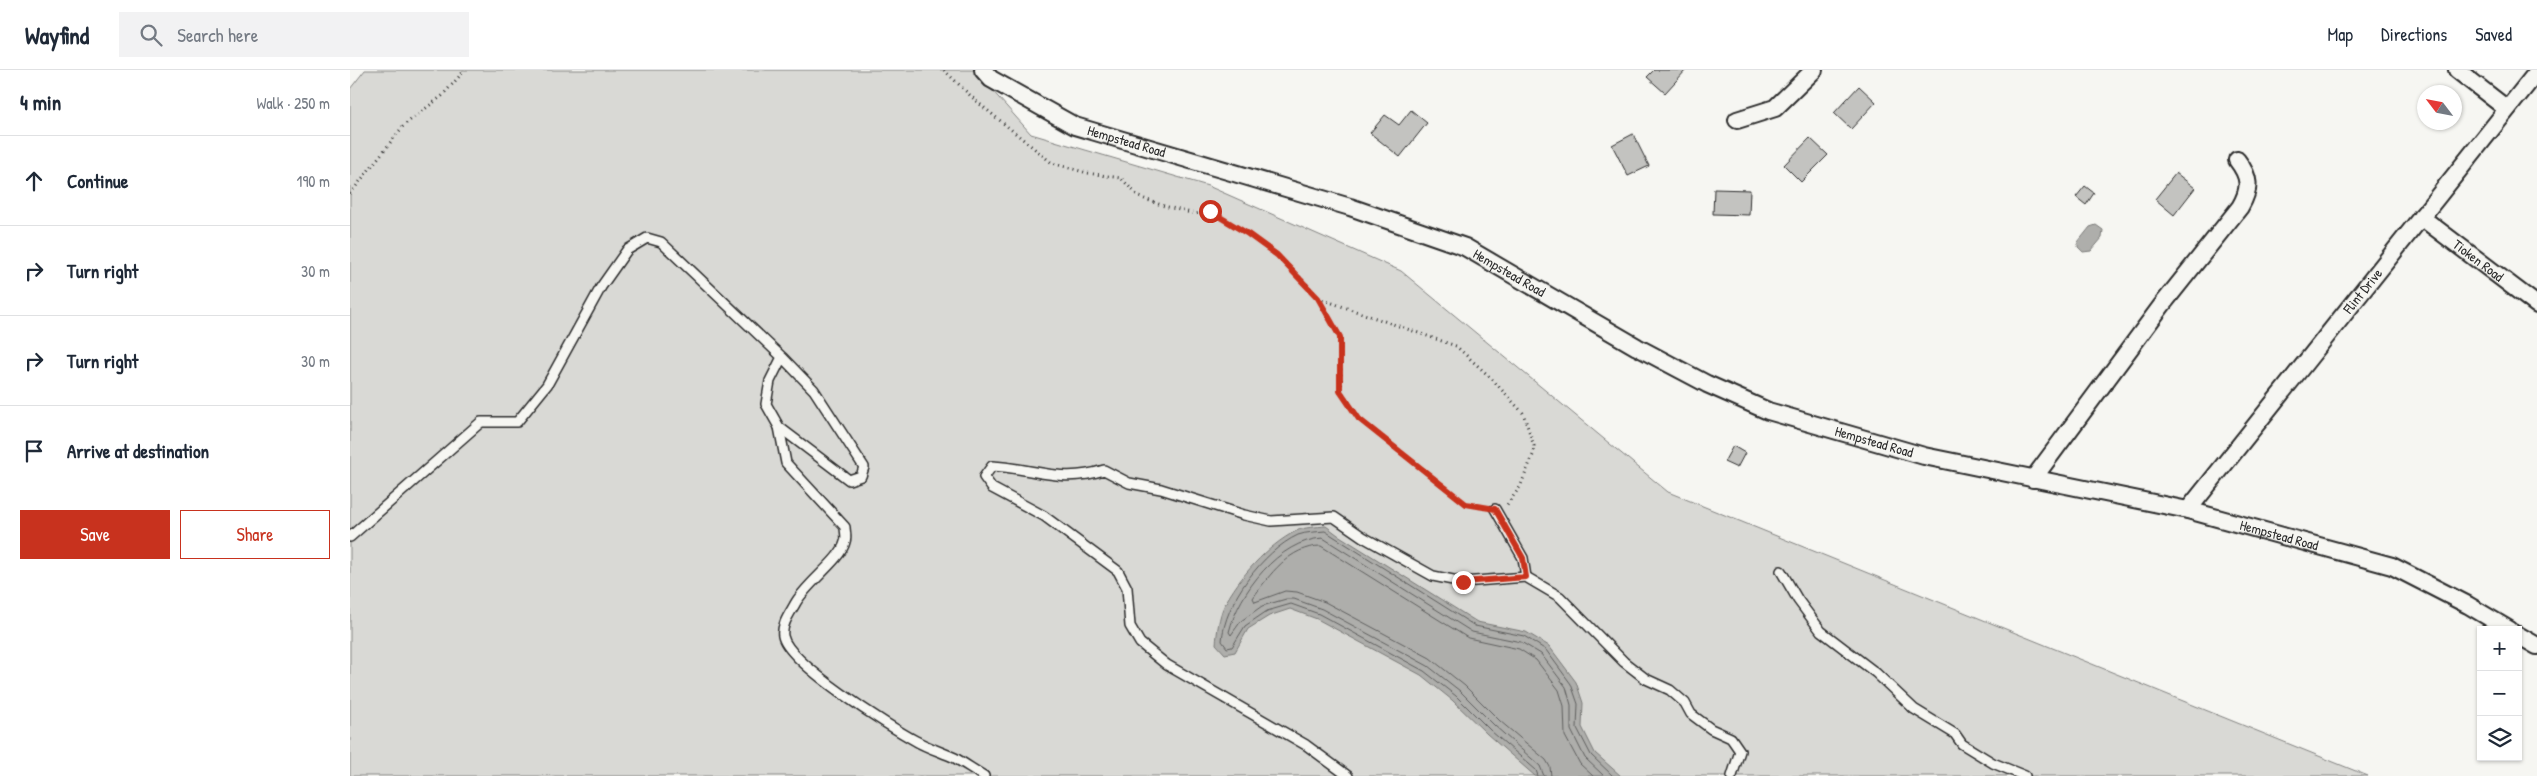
<!DOCTYPE html>
<meta charset="utf-8">
<style>
:root{--surface:#fff;--page:#f2f2f3;--text:#1f2937;--muted:#747a83;--line:#e0e1e3;--accent:#c8321e}
body{margin:0;font-family:"Patrick Hand",sans-serif;background:var(--page);color:var(--text)}
.controls{position:absolute;right:15px;bottom:15px;display:grid;overflow:hidden;border-radius:0px;box-shadow:0 1px 4px #0004}
.controls button{width:45px;height:45px;display:grid;place-items:center;padding:0;border:0;border-bottom:1px solid var(--line);background:var(--surface);color:var(--text);font:25px sans-serif}
.compass{position:absolute;left:2067px;top:15px;width:45px;height:45px;border-radius:50%;background:var(--surface);box-shadow:0 1px 4px #0004;rotate:302deg}
.stop{position:absolute;width:15px;height:15px;margin:-11px;border:4px solid #c8321e;border-radius:50%;background:#fff}
.stop.end{background:#c8321e;border-color:#fff;box-shadow:0 1px 5px #0008}
.list{margin:0;padding:0;list-style:none}
h2{display:flex;justify-content:space-between;align-items:center;height:65px;margin:0;padding:0 20px;font-size:21px}
h2 small{font-size:16px;font-weight:400;color:var(--muted)}
.list li{display:grid;grid-template-columns:32px 1fr auto;gap:15px;align-items:center;box-sizing:border-box;height:90px;padding:0 20px;border-top:1px solid var(--line)}
.list b{display:block;font-size:19px;white-space:nowrap}
.list em{font-size:16px;font-style:normal;color:var(--muted)}
.actions{display:flex;gap:10px;padding:15px 20px}
.actions a{flex:1;padding:11px 0;border:1px solid var(--accent);border-radius:0px;text-align:center;font-size:18px;color:var(--accent)}
.actions .main{background:var(--accent);color:#fff}
.icon{flex:none;width:28px;height:28px;fill:none;stroke:currentColor;stroke-width:2;stroke-linecap:round;stroke-linejoin:round}
.map{position:relative;flex:none;width:2187px;height:706px;overflow:hidden}
header{display:flex;align-items:center;gap:30px;box-sizing:border-box;height:70px;padding:0 25px;background:var(--surface);border-bottom:1px solid var(--line)}
header strong{font-size:24px}
nav{display:flex;gap:28px;margin-inline-start:auto;font-size:18px}
.search{width:350px;height:45px;background:var(--page);display:flex;align-items:center;gap:12px;box-sizing:border-box;padding:0 18px;border-radius:0px;color:var(--muted);font-size:19px}
main{display:flex}
aside{flex:1;background:var(--surface)}
.map>svg:first-child{display:block}
</style>
<header>
<strong>Wayfind</strong>
<div class="search"><svg class="icon" aria-label="search" viewBox="0 0 24 24"><circle cx="10" cy="10" r="6"/><path d="M15 15l6 6"/></svg>Search here</div>
<nav><a>Map</a><a>Directions</a><a>Saved</a></nav>
</header>
<main>
<aside>
<h2>4 min<small>Walk · 250 m</small></h2>
<ul class="list">
<li><svg class="icon" aria-label="ahead" viewBox="0 0 24 24"><path d="M12 20V5M6 11l6-6 6 6"/></svg><div><b>Continue</b></div><em>190 m</em></li>
<li><svg class="icon" aria-label="right" viewBox="0 0 24 24"><path d="M7 20v-9h11M14 6l5 5-5 5"/></svg><div><b>Turn right</b></div><em>30 m</em></li>
<li><svg class="icon" aria-label="right" viewBox="0 0 24 24"><path d="M7 20v-9h11M14 6l5 5-5 5"/></svg><div><b>Turn right</b></div><em>30 m</em></li>
<li><svg class="icon" aria-label="arrive" viewBox="0 0 24 24"><path d="M6 21V4h12l-3 4 3 4H6"/></svg><div><b>Arrive at destination</b></div></li>
</ul>
<div class="actions"><a class="main">Save</a><a>Share</a></div>
</aside>
<div class="map">
<svg width="2187" height="706" viewBox="0 0 2187 706">
<rect width="100%" height="100%" fill="#f6f6f2"/>
<filter id="ink" filterUnits="userSpaceOnUse"><feTurbulence type="fractalNoise" baseFrequency=".02" numOctaves="2"/><feDisplacementMap in="SourceGraphic" scale="10" xChannelSelector="R" yChannelSelector="G"/><feConvolveMatrix kernelMatrix="1 2 1 2 8 2 1 2 1" color-interpolation-filters="sRGB"/></filter>
<g filter="url(#ink)">
<path fill="#d9d9d5" stroke="#828280" d="M 15,0 L 624,0 L 681,64 L 858,116 L 1051,201 L 1318,422 L 2018,706 L 0,706 L 0,19 Z"/>
<g fill="#aeaeab" stroke="#7a7a78">
<path d="M 1746,155 L 1753,160 L 1752,168 L 1741,181 L 1733,182 L 1728,177 L 1728,172 L 1740,157 Z"/>
<path d="M 976,456 L 988,465 L 1127,552 L 1176,562 L 1199,576 L 1226,612 L 1233,633 L 1232,657 L 1245,683 L 1271,706 L 1185,706 L 1137,664 L 1102,630 L 1071,605 L 967,549 L 940,539 L 919,546 L 898,559 L 885,582 L 875,584 L 866,574 C 867,562 869,547 874,536 C 889,507 917,476 946,461 C 954,457 967,457 976,456 Z"/>
</g>
<g fill="none" stroke-linecap="round" stroke-linejoin="round">
<g stroke="#5f5f5e" stroke-width="1">
<path d="M 1188,706 L 1186,700 L 1141,661 L 1106,626 L 1074,601 L 969,544 L 941,534 L 917,541 L 895,556 L 882,577 L 877,578 L 872,571 C 874,533 913,481 948,465 C 956,462 967,462 975,461 L 1125,556 L 1174,566 L 1196,580 L 1221,614 L 1228,634 L 1227,658 L 1241,685 L 1263,706"/>
<path d="M 1194,706 L 1190,696 L 1145,656 L 1110,621 L 1078,596 L 972,539 L 944,529 L 936,529 L 912,536 L 891,551 L 881,565 L 879,562 C 889,522 929,470 973,468 L 1122,562 L 1171,572 L 1191,584 L 1216,617 L 1221,635 L 1221,660 L 1235,688 L 1254,706"/>
<path d="M 1201,706 L 1200,697 L 1196,690 L 1150,651 L 1115,616 L 1080,588 L 975,532 L 947,522 L 935,521 L 905,532 L 903,528 C 919,505 940,476 971,476 L 1118,568 L 1169,579 L 1186,590 L 1209,620 L 1214,636 L 1215,666 L 1230,694 L 1243,706"/>
</g>
</g>
<g fill="#c3c3c0" stroke="#2b2b2b">
<path d="M 1304,0 L 1336,0 L 1315,23 L 1297,7 Z"/>
<path d="M 1509,16 L 1526,32 L 1501,59 L 1484,43 Z"/>
<path d="M 1061,40 L 1077,53 L 1050,87 L 1020,63 L 1035,45 L 1049,55 Z"/>
<path d="M 1283,64 L 1299,96 L 1278,106 L 1262,75 Z"/>
<path d="M 1460,68 L 1478,85 L 1451,112 L 1434,95 Z"/>
<path d="M 1826,103 L 1845,118 L 1824,145 L 1805,129 Z"/>
<path d="M 1735,116 L 1744,123 L 1736,135 L 1726,127 Z"/>
<path d="M 1364,119 L 1400,120 L 1399,145 L 1363,144 Z"/>
<path d="M 1383,376 L 1395,383 L 1387,398 L 1374,392 Z"/>
</g>
<g fill="none" stroke-linecap="round" stroke-linejoin="round">
<g stroke="#2b2b2b" stroke-width="12">
<g id="lane">
<path d="M 429,357 L 436,393 L 495,457 C 495,461 497,468 495,472 C 491,490 455,514 445,534 C 440,543 431,555 433,566 C 438,593 540,657 566,671 C 578,678 592,682 605,688 C 615,694 624,700 634,706"/>
<path d="M 1145,439 L 1173,488 L 1176,507"/>
<path d="M 0,467 L 131,352 L 167,352 L 197,315 L 251,217 L 277,180 L 297,168 L 311,172 L 432,287 L 464,320 L 514,397 L 511,406 L 499,410 L 429,357 L 416,334 L 420,311 L 432,287"/>
<path d="M 1431,501 L 1448,530 L 1471,561 L 1526,603 L 1564,639 L 1605,664 L 1612,674 L 1643,693 L 1675,706"/>
<path d="M 998,706 L 956,675 L 817,595 L 790,573 L 780,556 L 777,518 L 768,501 L 694,446 L 642,418 L 634,407 L 642,396 C 684,398 711,414 754,400 L 779,413 L 811,419 L 894,445 L 921,451 L 984,447 L 1013,467 L 1083,506 L 1113,512 L 1176,507 L 1210,527 L 1274,592 L 1296,609 L 1320,620 L 1335,633 L 1341,644 L 1361,659 L 1381,668 L 1390,681 L 1382,706"/>
</g>
</g>
<g stroke="#2b2b2b" stroke-width="20">
<g id="street">
<path id="s1" d="M 633,0 L 641,9 L 725,56 L 1000,137 L 1115,177 L 1287,277 L 1357,314 L 1418,341 L 1574,386 L 1838,440 L 2042,496 L 2118,535 L 2160,560"/>
<path d="M 2107,0 L 2157,39"/>
<path d="M 1387,50 L 1425,38 L 1464,0"/>
<path id="s2" d="M 2071,147 L 2187,235"/>
<path d="M 1683,409 L 1812,235 L 1890,137 C 1901,118 1900,107 1887,90"/>
<path id="s3" d="M 1838,440 L 2187,2"/>
<path d="M 2168,565 L 2187,576"/>
</g>
</g>
<g stroke="#2b2b2b" stroke-width="3" stroke-dasharray="1 4" stroke-linecap="butt">
<path d="M 594,0 L 626,31 L 702,93 L 737,103 L 771,108 L 789,127 L 814,136 L 845,144 L 860,141 L 898,164 L 927,185 L 955,213 L 968,228 L 990,267 L 991,321 L 1009,349 L 1116,434 L 1135,438"/>
<path d="M 0,124 L 54,55 L 92,26 L 115,0"/>
<path d="M 968,228 L 1106,276 L 1140,307 L 1173,343 L 1184,376 L 1183,385 L 1170,417 L 1156,436"/>
</g>
<use href="#lane" stroke="#f6f6f2" stroke-width="9"/>
<use href="#street" stroke="#f6f6f2" stroke-width="16"/>
</g>
</g>
<g fill="none" stroke-linecap="round" stroke-linejoin="round" filter="url(#ink)">
<path stroke="#c8321e" stroke-width="6" d="M 860,141 L 898,164 L 927,185 L 968,228 L 990,267 L 990,321 L 1009,349 L 1116,434 L 1145,439 L 1173,488 L 1176,507 L 1113,512"/>
</g>
<g text-anchor="middle" stroke-width="4" stroke-linejoin="round" paint-order="stroke">
<g font-size="14" fill="#2b2b2b" stroke="#f6f6f2">
<text dy="5" stroke="none"><textPath href="#s1" startOffset="162">Hempstead Road</textPath></text>
<text dy="5" stroke="none"><textPath href="#s2" startOffset="72">Tioken Road</textPath></text>
<text dy="5" stroke="none"><textPath href="#s1" startOffset="568">Hempstead Road</textPath></text>
<text dy="5" stroke="none"><textPath href="#s3" startOffset="280">Flint Drive</textPath></text>
<text dy="5" stroke="none"><textPath href="#s1" startOffset="972">Hempstead Road</textPath></text>
<text dy="5" stroke="none"><textPath href="#s1" startOffset="1388">Hempstead Road</textPath></text>
</g>
</g>
</svg>
<div class="controls">
<button>+</button>
<button>−</button>
<button><svg class="icon" aria-label="layers" viewBox="0 0 24 24"><path d="M12 4l9 5-9 5-9-5zM3 14l9 5 9-5"/></svg></button>
</div>
<svg class="compass" viewBox="-18 -18 36 36"><path d="M0-13l5 13h-10z" fill="#e53935"/><path d="M0 13l5-13h-10z" fill="#747a83"/></svg>
<div class="stop" style="left:860px;top:141px"></div>
<div class="stop end" style="left:1113px;top:512px"></div>
</div>
</main>
